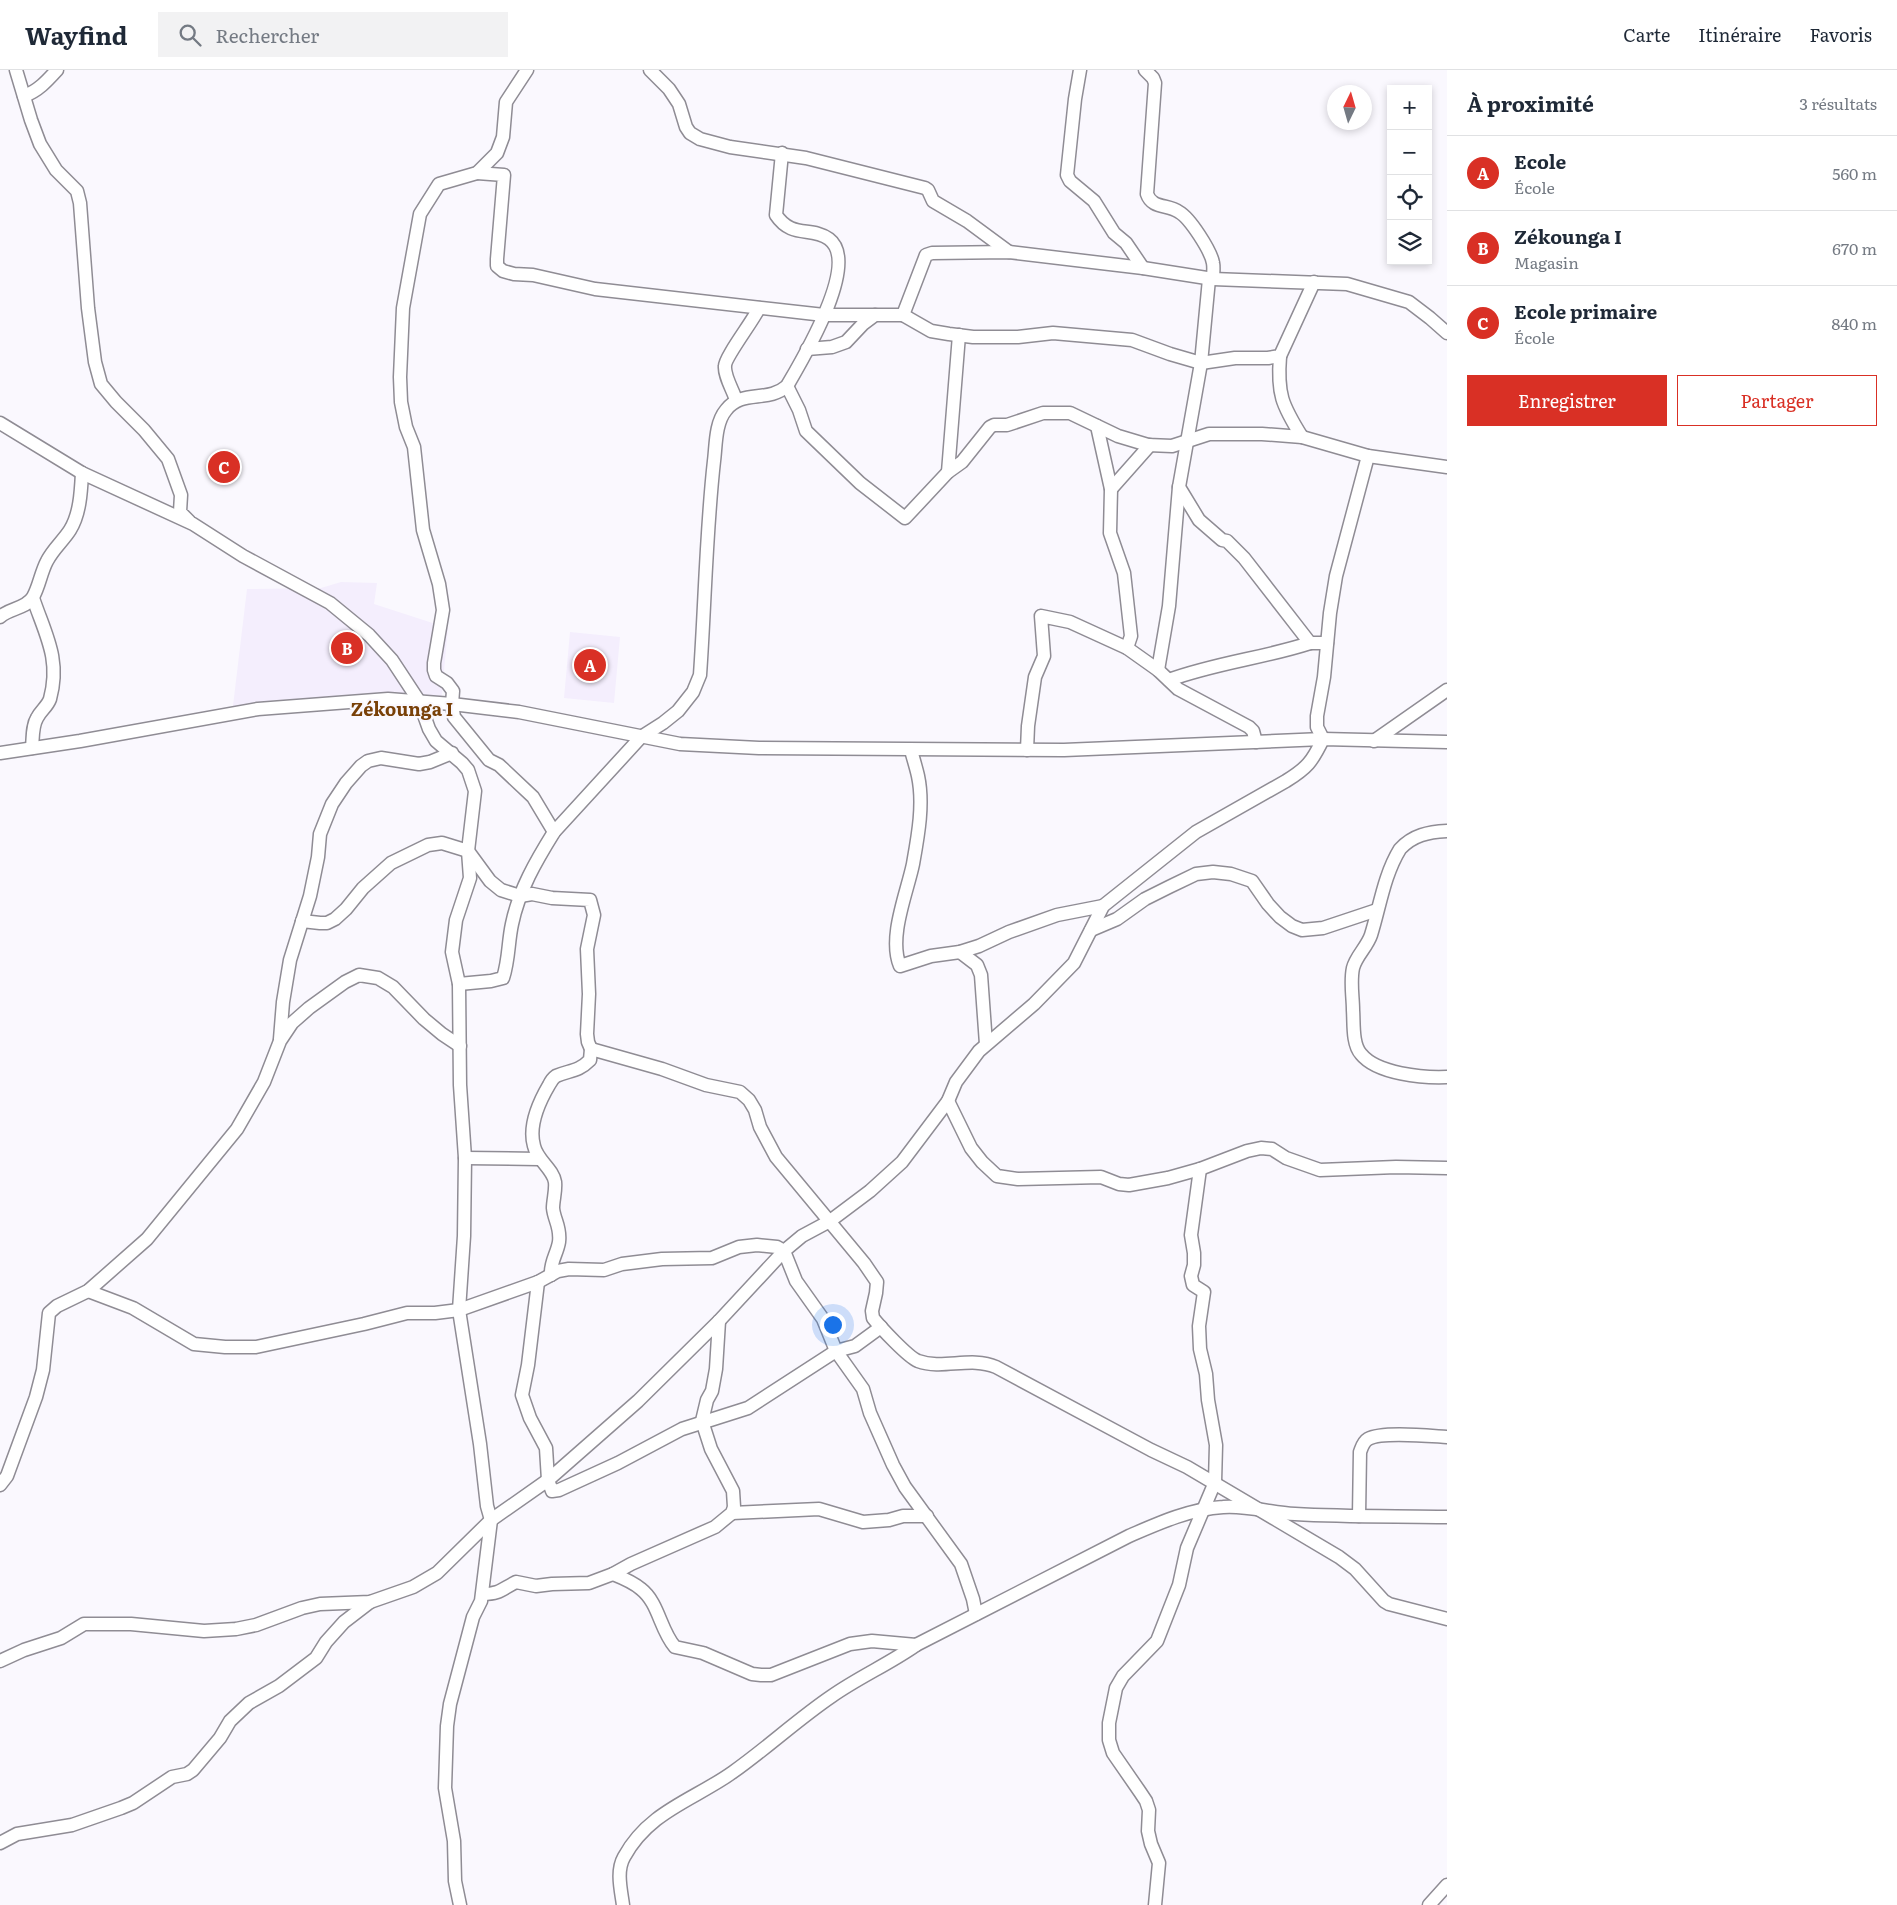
<!DOCTYPE html>
<html lang="fr">
<meta charset="utf-8">
<style>
:root{--surface:#fff;--page:#f2f2f3;--text:#1f2937;--muted:#747a83;--line:#e0e1e3;--accent:#d93025}
body{margin:0;font-family:Literata,serif;background:var(--page);color:var(--text)}
.controls{position:absolute;right:15px;top:15px;display:grid;overflow:hidden;border-radius:0px;box-shadow:0 2px 8px #0003}
.controls button{width:45px;height:45px;display:grid;place-items:center;padding:0;border:0;border-bottom:1px solid var(--line);background:var(--surface);color:var(--text);font:25px sans-serif}
.compass{position:absolute;left:1327px;top:15px;width:45px;height:45px;border-radius:50%;background:var(--surface);box-shadow:0 2px 8px #0003;rotate:5deg}
.you{position:absolute;left:832px;top:1254px;width:18px;height:18px;margin:-12px;border:4px solid #fff;border-radius:50%;background:#1a73e8;box-shadow:0 0 0 8px #1a73e833}
.badge{display:grid;place-items:center;width:32px;height:32px;border-radius:50%;background:var(--accent);color:#fff;font-size:16px;font-weight:700}
.pin{position:absolute;translate:-50% -50%;border:2px solid #fff;box-shadow:0 1px 5px #0006}
.list{margin:0;padding:0;list-style:none}
h2{display:flex;justify-content:space-between;align-items:center;height:65px;margin:0;padding:0 20px;font-size:21px}
h2 small{font-size:16px;font-weight:400;color:var(--muted)}
.list li{display:grid;grid-template-columns:32px 1fr auto;gap:15px;align-items:center;box-sizing:border-box;height:75px;padding:0 20px;border-top:1px solid var(--line)}
.list b{display:block;font-size:19px;white-space:nowrap}
.list p{margin:0;font-size:16px;white-space:nowrap;color:var(--muted)}
.list em{font-size:16px;font-style:normal;color:var(--muted)}
.actions{display:flex;gap:10px;padding:15px 20px}
.actions a{flex:1;padding:11px 0;border:1px solid var(--accent);border-radius:0px;text-align:center;font-size:18px;color:var(--accent)}
.actions .main{background:var(--accent);color:#fff}
.icon{flex:none;width:28px;height:28px;fill:none;stroke:currentColor;stroke-width:2;stroke-linecap:round;stroke-linejoin:round}
.map{position:relative;flex:none;width:1447px;height:1835px;overflow:hidden}
header{display:flex;align-items:center;gap:30px;box-sizing:border-box;height:70px;padding:0 25px;background:var(--surface);border-bottom:1px solid var(--line)}
header strong{font-size:24px}
nav{display:flex;gap:28px;margin-inline-start:auto;font-size:18px}
.search{width:350px;height:45px;background:var(--page);display:flex;align-items:center;gap:12px;box-sizing:border-box;padding:0 18px;border-radius:0px;color:var(--muted);font-size:19px}
main{display:flex}
aside{flex:1;background:var(--surface)}
.map>svg:first-child{display:block}
</style>
<header>
<strong>Wayfind</strong>
<div class="search"><svg class="icon" aria-label="search" viewBox="0 0 24 24"><circle cx="10" cy="10" r="6"/><path d="M15 15l6 6"/></svg>Rechercher</div>
<nav><a>Carte</a><a>Itinéraire</a><a>Favoris</a></nav>
</header>
<main>
<div class="map">
<svg width="1447" height="1835" viewBox="0 0 1447 1835">
<rect width="100%" height="100%" fill="#faf8fe"/>
<g fill="#f4eefd">
<path d="M 341,512 L 377,513 L 374,534 L 448,558 L 441,633 L 419,631 L 232,644 L 247,519 L 321,518 Z"/>
<path d="M 570,562 L 620,567 L 614,633 L 564,628 Z"/>
</g>
<g fill="none" stroke-linecap="round" stroke-linejoin="round">
<g stroke="#8f8c94" stroke-width="15">
<g id="minor">
<path d="M 16,0 L 31,50 L 40,74 L 56,100 L 77,121 L 80,133 L 88,238 L 95,292 L 101,314 L 116,332 L 144,360 L 168,389 L 181,425 L 180,442 L 189,451"/>
<path d="M 527,0 L 506,32 L 503,67 L 497,83 L 477,103 L 439,114 L 420,144 L 403,238 L 400,307 L 401,332 L 406,357 L 414,377 L 423,460 L 439,514 L 443,540 L 434,593 L 434,600 L 436,606 L 447,613 L 453,621 L 452,634 L 454,647 L 489,690 L 499,695 L 533,727 L 554,762"/>
<path d="M 650,0 L 669,19 L 679,34 L 686,57 L 690,63 L 700,69 L 730,77 L 806,88 L 925,118 L 928,120 L 933,131 L 967,151 L 1009,182"/>
<path d="M 1080,0 L 1075,29 L 1067,105 L 1070,111 L 1094,131 L 1114,163 L 1126,173 L 1143,198"/>
<path d="M 1145,0 L 1153,8 L 1155,13 L 1147,124 C 1152,139 1168,134 1179,142 C 1190,148 1211,181 1213,193 C 1214,198 1213,204 1213,209"/>
<path d="M 24,26 C 38,21 47,11 57,0"/>
<path d="M 477,103 L 504,105 L 497,189 L 497,196 L 503,201 L 514,204 L 533,205 L 595,219 L 824,245 L 875,245"/>
<path d="M 1209,209 L 1201,293 L 1179,417 L 1199,450 L 1222,470 L 1227,471 L 1244,488 L 1310,573 L 1327,573"/>
<path d="M 903,245 L 931,261 L 949,264 L 973,267 L 1018,267 L 1053,263 L 1132,270 L 1170,284 L 1201,293 L 1235,288 L 1268,288 L 1280,286 L 1314,212"/>
<path d="M 807,279 L 832,277 L 846,272 L 863,254 L 875,245 L 903,245 L 926,185 L 932,183 L 1009,182 L 1143,198 L 1213,209 L 1347,214 L 1409,232 L 1430,248 L 1447,263"/>
<path d="M 1280,286 C 1277,324 1282,335 1302,367"/>
<path d="M 787,316 L 799,340 L 806,361 L 860,413 L 905,448 L 948,402 L 962,392 L 990,357 L 994,355 L 1007,355 L 1043,343 L 1070,343 L 1118,366 L 1148,375 L 1172,376 L 1209,364 L 1262,364 L 1302,367 L 1368,386 L 1447,397"/>
<path d="M 736,330 C 733,320 724,306 725,296 C 725,287 753,251 759,238"/>
<path d="M 0,353 L 82,403 L 193,454 L 243,486 L 330,533 L 369,565 L 392,590 L 419,631 L 429,659 L 436,671 L 462,693 L 468,700 L 475,721 L 468,781 L 470,808 L 456,850 L 452,882 L 459,914 L 460,1015 L 465,1088 L 464,1166 L 459,1240 L 480,1374 L 487,1436 L 491,1450 L 481,1531 L 473,1547 L 468,1566 L 450,1634 L 447,1656 L 445,1718 L 454,1771 L 455,1811 L 460,1835"/>
<path d="M 1097,356 L 1111,419 L 1110,463 L 1124,503 L 1131,566 L 1127,578"/>
<path d="M 948,402 L 959,265"/>
<path d="M 1111,419 L 1150,375"/>
<path d="M 0,547 C 9,538 26,539 33,527 C 39,517 41,502 47,491 C 53,479 63,471 70,460 C 80,444 81,422 82,403"/>
<path d="M 1158,600 L 1169,536 L 1179,417"/>
<path d="M 1169,610 C 1215,593 1264,588 1310,573"/>
<path d="M 1374,671 L 1447,620"/>
<path d="M 32,678 C 33,668 32,656 37,648 C 41,640 47,637 50,629 C 61,589 45,564 33,528"/>
<path d="M 911,680 C 913,688 916,697 918,706 C 924,734 918,766 913,794 C 907,823 888,867 900,896 L 931,886 L 960,882 L 979,876 L 1009,862 L 1057,845 L 1103,836"/>
<path d="M 1027,680 L 1028,656 L 1035,607 L 1044,586 L 1041,546 L 1070,552 L 1127,578 L 1158,600 L 1178,619 L 1249,657 L 1253,661 L 1256,672"/>
<path d="M 0,683 L 80,671 L 258,639 L 388,629 L 452,634 L 519,642 L 680,674 L 759,678 L 1064,680 L 1323,669 L 1447,672"/>
<path d="M 1447,761 C 1428,762 1413,765 1400,779 C 1384,805 1380,836 1371,865 C 1367,877 1356,886 1353,898 C 1350,912 1353,927 1353,940 C 1354,953 1352,974 1361,984 C 1377,1004 1423,1008 1447,1007"/>
<path d="M 302,851 L 320,853 L 327,853 L 335,849 L 346,839 L 363,818 L 391,793 L 428,775 L 442,773 L 468,781 L 490,811 L 501,820 L 520,826 L 532,824 L 552,828 L 590,830 L 594,845 L 587,879 L 589,924 L 587,964 L 588,972 L 591,979 L 590,990 C 578,1002 570,1000 556,1006 C 553,1008 551,1011 549,1015 C 539,1032 528,1055 534,1076 C 537,1090 553,1099 555,1112 C 556,1121 553,1130 553,1138 C 554,1150 561,1157 559,1172 C 557,1184 550,1192 551,1205"/>
<path d="M 1091,860 L 1117,849 L 1145,829 L 1169,817 L 1196,804 L 1213,802 L 1231,804 L 1252,811 L 1268,834 L 1280,847 L 1292,856 L 1302,860 L 1323,858 L 1377,840"/>
<path d="M 960,882 L 977,895 L 981,905 L 986,974"/>
<path d="M 459,914 L 491,911 L 503,908 C 509,890 508,872 512,854 C 519,820 536,791 554,762 L 641,667 L 663,653 L 678,641 L 693,622 L 700,605 C 705,534 706,462 714,391 C 716,376 715,353 726,340 C 742,319 768,333 787,316 C 802,290 861,193 829,169 C 811,156 792,169 776,145 L 782,83"/>
<path d="M 280,969 L 283,932 L 290,890 L 310,826 L 318,787 L 320,764 L 332,734 L 346,713 L 361,696 L 368,691 L 381,688 L 419,694 L 430,692 L 452,683"/>
<path d="M 591,979 L 662,999 L 706,1015 L 740,1022 L 749,1030 L 755,1040 L 760,1057 L 776,1087 L 864,1193 L 877,1212 L 876,1223 L 872,1241 L 873,1248 C 881,1258 908,1287 918,1291 C 943,1300 971,1286 996,1297 L 1151,1380 L 1187,1397 L 1339,1487 L 1355,1499 L 1384,1531 L 1389,1534 L 1447,1549"/>
<path d="M 948,1031 L 971,1078 L 982,1092 L 997,1106 L 1018,1109 L 1101,1107 L 1119,1114 L 1129,1115 L 1168,1108 L 1200,1099 L 1247,1081 L 1261,1078 L 1272,1079 L 1286,1088 L 1320,1100 L 1396,1097 L 1447,1098"/>
<path d="M 465,1088 L 539,1089"/>
<path d="M 538,1212 L 528,1295 L 522,1325 L 530,1348 L 546,1378 L 548,1410 L 552,1421 L 559,1420 L 618,1393 L 682,1359 L 748,1338 L 836,1281 L 855,1276 L 881,1257"/>
<path d="M 88,1221 L 133,1238 L 194,1274 L 225,1277 L 256,1277 L 364,1254 L 407,1243 L 435,1243 L 459,1240 L 538,1212 L 558,1201 L 569,1199 L 604,1200 L 622,1194 L 662,1189 L 712,1188 L 739,1177 L 757,1175 L 777,1177 L 784,1181 L 796,1211 L 823,1249 L 836,1281 L 863,1319 L 870,1343 L 893,1395 L 905,1417 L 961,1494 L 973,1529 L 976,1544"/>
<path d="M 0,1415 L 7,1406 L 36,1327 L 43,1300 L 49,1243 L 57,1236 L 88,1221 L 147,1169 L 237,1059 L 264,1012 L 280,971 L 292,953 L 309,938 L 345,912 L 359,905 L 378,908 L 393,917 L 424,949 L 442,964 L 460,976"/>
<path d="M 732,1443 L 819,1439 L 863,1452 L 889,1450 L 903,1446 L 927,1446"/>
<path d="M 1359,1446 L 1360,1382 C 1362,1377 1363,1372 1368,1369 C 1382,1361 1430,1366 1447,1367"/>
<path d="M 613,1504 C 623,1508 633,1512 641,1519 C 659,1533 660,1560 675,1577 L 703,1583 L 752,1604 L 761,1605 L 771,1605 L 850,1574 L 872,1571 L 916,1575 L 1129,1466 C 1159,1453 1190,1439 1223,1437 C 1247,1435 1271,1443 1295,1444 C 1345,1447 1396,1446 1447,1447"/>
<path d="M 483,1524 C 500,1524 502,1519 516,1512 L 536,1516 L 552,1514 L 589,1513 L 613,1504 L 631,1494 L 715,1457 L 732,1443 L 734,1437 L 733,1421 L 711,1379 L 702,1351 L 707,1330 L 712,1321 L 716,1299 L 719,1251"/>
<path d="M 0,1591 L 24,1580 L 61,1568 L 84,1554 L 131,1554 L 204,1561 L 236,1559 L 256,1555 L 302,1538 L 320,1534 L 370,1532 L 413,1517 L 437,1503 L 491,1450 L 548,1410 L 638,1331 L 719,1251 L 784,1181 L 802,1166 L 830,1151 L 870,1121 L 902,1092 L 948,1031 L 956,1012 L 979,981 L 1034,934 L 1074,893 L 1103,836 L 1196,762 L 1286,711 C 1307,698 1312,692 1323,669 L 1317,657 L 1317,646 L 1324,607 L 1330,543 L 1336,506 L 1368,386"/>
<path d="M 0,1773 L 17,1764 L 72,1755 L 121,1738 L 133,1733 L 172,1707 L 187,1704 L 193,1700 L 220,1668 L 230,1651 L 249,1633 L 279,1616 L 316,1588 L 326,1572 L 344,1552 L 370,1532"/>
<path d="M 623,1835 C 621,1820 616,1801 624,1787 C 649,1741 694,1730 733,1702 C 767,1678 798,1649 832,1626 C 859,1607 889,1594 916,1575"/>
<path d="M 1155,1835 L 1159,1793 L 1151,1774 L 1148,1761 L 1149,1740 L 1146,1731 L 1140,1722 L 1113,1683 L 1109,1670 L 1109,1653 L 1116,1618 L 1123,1606 L 1157,1571 L 1179,1515 L 1187,1478 L 1215,1412 L 1216,1375 L 1208,1330 L 1206,1304 L 1200,1279 L 1199,1256 L 1204,1222 L 1193,1215 L 1191,1206 L 1194,1195 L 1194,1183 L 1191,1165 L 1200,1099"/>
<path d="M 1429,1835 L 1447,1815"/>
</g>
</g>
<use href="#minor" stroke="#fff" stroke-width="12"/>
</g>
<g text-anchor="middle" stroke-width="4.5" stroke-linejoin="round" paint-order="stroke">
<g font-size="18" font-weight="bold" fill="#794108" stroke="#faf8fe">
<text x="402" y="646">Zékounga I</text>
</g>
</g>
</svg>
<div class="controls">
<button>+</button>
<button>−</button>
<button><svg class="icon" aria-label="locate" viewBox="0 0 24 24"><circle cx="12" cy="12" r="6"/><path d="M12 2v4M12 18v4M2 12h4M18 12h4"/></svg></button>
<button><svg class="icon" aria-label="layers" viewBox="0 0 24 24"><path d="M12 4l9 5-9 5-9-5zM3 14l9 5 9-5"/></svg></button>
</div>
<svg class="compass" viewBox="-18 -18 36 36"><path d="M0-13l5 13h-10z" fill="#e53935"/><path d="M0 13l5-13h-10z" fill="#747a83"/></svg>
<div class="you"></div>
<div class="pin badge" style="left:590px;top:595px">A</div>
<div class="pin badge" style="left:347px;top:578px">B</div>
<div class="pin badge" style="left:224px;top:397px">C</div>
</div>
<aside>
<h2>À proximité<small>3 résultats</small></h2>
<ul class="list">
<li><span class="badge">A</span><div><b>Ecole</b><p>École</p></div><em>560 m</em></li>
<li><span class="badge">B</span><div><b>Zékounga I</b><p>Magasin</p></div><em>670 m</em></li>
<li><span class="badge">C</span><div><b>Ecole primaire</b><p>École</p></div><em>840 m</em></li>
</ul>
<div class="actions"><a class="main">Enregistrer</a><a>Partager</a></div>
</aside>
</main>
